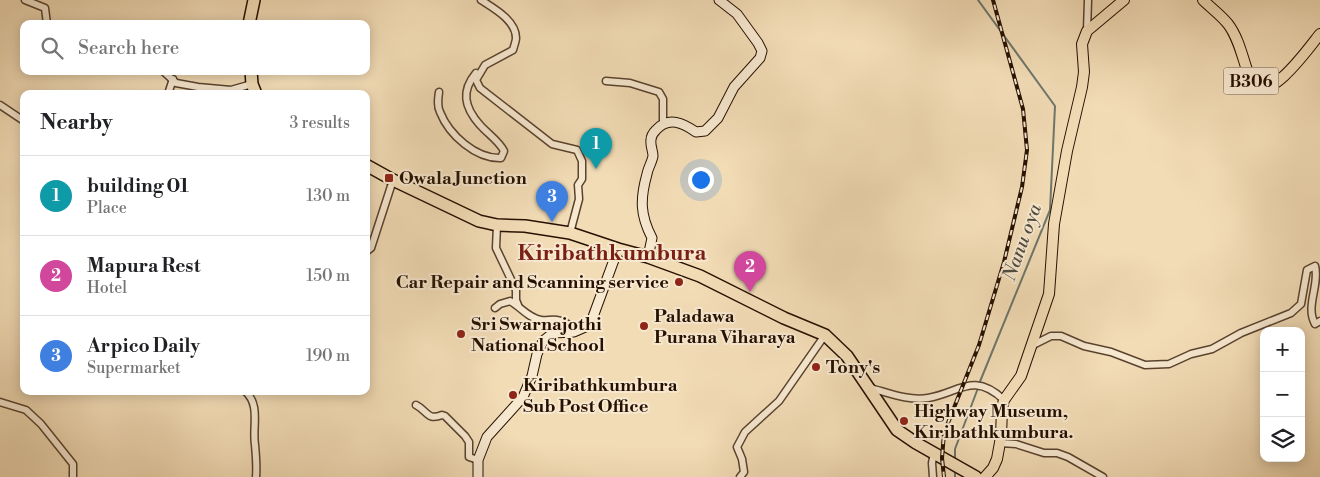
<!DOCTYPE html>
<meta charset="utf-8">
<style>
:root{--surface:#fff;--page:#f2f2f2;--text:#202124;--muted:#757577;--line:#e0e0e0;--accent:#8f2418}
body{margin:0;font-family:"Libre Bodoni",serif;background:var(--page);color:var(--text)}
.controls{position:absolute;right:15px;bottom:15px;display:grid;overflow:hidden;border-radius:10px;box-shadow:0 2px 12px #0003}
.controls button{width:45px;height:45px;display:grid;place-items:center;padding:0;border:0;border-bottom:1px solid var(--line);background:var(--surface);color:var(--text);font:25px sans-serif}
.you{position:absolute;left:700px;top:179px;width:18px;height:18px;margin:-12px;border:4px solid #fff;border-radius:50%;background:#1a73e8;box-shadow:0 0 0 8px #1a73e833}
.badge{display:grid;place-items:center;width:32px;height:32px;border-radius:50%;background:var(--accent);color:#fff;font-size:16px;font-weight:700}
.pin{position:absolute;translate:-50% -41px;filter:drop-shadow(0 1px 2px #0008)}
.pin::after{content:'';position:absolute;top:26px;width:18px;height:15px;background:inherit;clip-path:polygon(0 0,100% 0,50% 100%)}
.list{margin:0;padding:0;list-style:none}
h2{display:flex;justify-content:space-between;align-items:center;height:65px;margin:0;padding:0 20px;font-size:21px}
h2 small{font-size:16px;font-weight:400;color:var(--muted)}
.list li{display:grid;grid-template-columns:32px 1fr auto;gap:15px;align-items:center;box-sizing:border-box;height:80px;padding:0 20px;border-top:1px solid var(--line)}
.list b{display:block;font-size:19px;white-space:nowrap}
.list p{margin:0;font-size:16px;white-space:nowrap;color:var(--muted)}
.list em{font-size:16px;font-style:normal;color:var(--muted)}
.icon{flex:none;width:28px;height:28px;fill:none;stroke:currentColor;stroke-width:2;stroke-linecap:round;stroke-linejoin:round}
.map{position:relative;flex:none;width:1320px;height:477px;overflow:hidden}
.search{position:absolute;background:var(--surface);box-shadow:0 2px 12px #0003;left:20px;top:20px;width:350px;height:55px;display:flex;align-items:center;gap:12px;box-sizing:border-box;padding:0 18px;border-radius:10px;color:var(--muted);font-size:19px}
.panel{position:absolute;background:var(--surface);box-shadow:0 2px 12px #0003;left:20px;top:90px;width:350px;height:305px;border-radius:10px}
.map>svg:first-child{display:block}
</style>
<div class="map">
<svg width="1320" height="477" viewBox="0 0 1320 477">
<rect width="100%" height="100%" fill="#f2dcb6"/>
<filter id="stains"><feTurbulence type="fractalNoise" baseFrequency=".004" numOctaves="4"/><feColorMatrix values="0 0 0 0 .2 0 0 0 0 .09 0 0 0 0 .02 0 0 0 .5 -.17"/></filter>
<radialGradient id="worn" r=".72"><stop offset=".6" stop-color="#630" stop-opacity="0"/><stop offset="1" stop-color="#630" stop-opacity=".3"/></radialGradient>
<g fill="none" stroke-linecap="round" stroke-linejoin="round">
<g stroke="#6d766c" stroke-width="2">
<path d="M 978,0 L 1055,106 L 1050,210 L 979,384"/>
<path d="M 955,460 L 955,449 L 978,388"/>
<path d="M 955,477 L 955,469"/>
</g>
<g stroke="#59432e" stroke-width="9">
<g id="street">
<path d="M 25,0 L 45,8 L 47,24"/>
<path d="M 481,0 C 493,8 516,20 516,38 C 516,41 514,46 513,50 L 485,65 L 476,80 L 480,88 L 552,144 L 577,150 L 582,161 L 582,179 L 578,185 L 579,199 L 570,233"/>
<path d="M 1087,31 L 1088,0"/>
<path d="M 163,71 L 176,83 L 198,87 L 231,90 L 252,84"/>
<path d="M 606,81 L 630,83 L 659,92 L 663,99 L 663,123"/>
<path d="M 439,92 C 438,99 437,106 440,112 C 449,135 476,159 501,158 L 504,151 C 499,141 488,134 480,125 C 464,107 461,91 476,73"/>
<path d="M 168,94 L 173,79"/>
<path d="M 0,105 L 24,121"/>
<path d="M 497,225 L 496,248 L 516,290 L 516,300 L 518,305"/>
<path d="M 366,252 L 371,248 L 393,180"/>
<path d="M 495,308 L 500,304 L 510,301 C 521,307 528,318 541,320 C 546,321 551,319 557,320 C 565,321 571,326 578,331"/>
<path d="M 1033,345 L 1051,336 L 1061,336 L 1084,346 L 1111,352 L 1145,365 L 1169,364 L 1191,354 L 1212,349 L 1241,333 L 1291,313 L 1301,304 L 1307,270 L 1315,266 C 1320,285 1305,306 1315,324 L 1320,321"/>
<path d="M 870,388 C 889,393 908,401 928,398 C 959,393 973,371 1004,400"/>
<path d="M 245,391 C 261,405 252,427 255,445 C 256,456 257,466 256,477"/>
<path d="M 0,402 L 26,410 L 41,424 L 73,464 L 73,477"/>
<path d="M 416,405 C 428,411 427,421 442,415 L 445,416 L 465,436 L 469,442 L 469,457 L 478,460"/>
<path d="M 1000,443 L 1016,444 L 1044,453 L 1057,453 L 1068,457 L 1103,477"/>
<path d="M 740,477 L 744,472 L 742,459 L 737,447 L 745,432 L 779,401 L 825,335"/>
<path d="M 933,477 L 932,463 L 934,453"/>
</g>
</g>
<g stroke="#261001" stroke-width="11">
<g id="secondary">
<path d="M 648,257 L 652,238 C 640,215 640,199 647,174 C 648,168 652,162 653,156 C 653,151 650,145 651,140 C 651,136 653,133 656,130 C 669,116 683,123 696,132 L 705,131 L 718,118 L 734,87 L 760,58 L 762,51 L 758,43 L 737,14 L 719,0"/>
<path d="M 478,477 L 478,460 L 487,437 L 523,397 L 532,376 L 537,354 L 543,341 L 553,333 L 574,332 L 590,325 L 618,249"/>
</g>
</g>
<g stroke="#261001" stroke-width="12">
<g id="primary">
<path d="M 1203,0 C 1211,8 1221,15 1228,24 C 1238,37 1242,55 1247,70 C 1248,74 1250,81 1252,85 C 1270,104 1310,46 1320,34"/>
<path d="M 985,477 L 993,468 L 997,459 L 1001,437 L 1002,408 L 1004,400 L 1021,376 L 1049,294 L 1054,224 L 1067,151 L 1082,87 L 1084,72 L 1082,44 L 1087,31 L 1124,0"/>
</g>
</g>
<g stroke="#261001" stroke-width="14">
<g id="highway">
<path d="M 249,24 L 254,0"/>
<path d="M 251,71 L 252,84 L 256,94"/>
<path d="M 366,165 L 393,180 L 479,221 L 497,225 L 525,226 L 570,233 L 618,249 L 648,257 L 700,276 L 784,318 L 825,335 L 847,356 L 897,430 L 916,443 L 976,477"/>
</g>
</g>
<use href="#street" stroke="#f7e8d0" stroke-width="6"/>
<use href="#secondary" stroke="#f7e8d0" stroke-width="9"/>
<use href="#primary" stroke="#f2dcb6" stroke-width="10"/>
<use href="#highway" stroke="#f2dcb6" stroke-width="11"/>
<g stroke="#261001" stroke-width="4">
<path id="rail" d="M 944,477 L 942,458 L 944,433 L 979,345 L 1004,262 L 1022,187 L 1027,150 L 1023,109 L 993,0"/>
</g>
<use href="#rail" stroke="#f7e8d0" stroke-width="2" stroke-dasharray="5.5" stroke-linecap="butt"/>
</g>
<g fill="#8f2418" stroke="#f7e8d0" stroke-width="2">
<rect x="384" y="173" width="10" height="10" rx="2.5"/>
<circle cx="679" cy="282" r="5"/>
<circle cx="644" cy="326" r="5"/>
<circle cx="461" cy="334" r="5"/>
<circle cx="816" cy="367" r="5"/>
<circle cx="513" cy="395" r="5"/>
<circle cx="904" cy="421" r="5"/>
</g>
<g text-anchor="middle" stroke-width="4" stroke-linejoin="round" paint-order="stroke">
<rect fill="#f7e8d0" stroke="#65513f" stroke-width="1" x="1223.5" y="67.5" width="55" height="27" rx="4"/>
<g font-size="16" font-weight="bold" fill="#261001">
<text x="1251" y="87">B306</text>
</g>
<g font-size="18" font-weight="bold" fill="#261001" stroke="#f7e8d0" text-anchor="start">
<text x="399" y="184">Owala Junction</text>
<text x="669" y="288" text-anchor="end">Car Repair and Scanning service</text>
<text x="654" y="322">Paladawa<tspan x="654" dy="21">Purana Viharaya</tspan></text>
<text x="471" y="330">Sri Swarnajothi<tspan x="471" dy="21">National School</tspan></text>
<text x="826" y="373">Tony's</text>
<text x="523" y="391">Kiribathkumbura<tspan x="523" dy="21">Sub Post Office</tspan></text>
<text x="914" y="417">Highway Museum,<tspan x="914" dy="21">Kiribathkumbura.</tspan></text>
</g>
<g font-size="19" font-style="italic" fill="#4f4c3f" stroke="#f7e8d0">
<text transform="translate(1021 242) rotate(-70)" y="7">Nanu oya</text>
</g>
<g font-size="22" font-weight="bold" fill="#7a1f14" stroke="#f7e8d0">
<text x="612" y="260">Kiribathkumbura</text>
</g>
</g>
<rect width="100%" height="100%" filter="url(#stains)"/>
<rect width="100%" height="100%" fill="url(#worn)"/>
</svg>
<div class="controls">
<button>+</button>
<button>−</button>
<button><svg class="icon" aria-label="layers" viewBox="0 0 24 24"><path d="M12 4l9 5-9 5-9-5zM3 14l9 5 9-5"/></svg></button>
</div>
<div class="you"></div>
<div class="pin badge" style="left:596px;top:169px;background:#0f9aa8">1</div>
<div class="pin badge" style="left:750px;top:292px;background:#d1479c">2</div>
<div class="pin badge" style="left:552px;top:222px;background:#3f7fe0">3</div>
<div class="search"><svg class="icon" aria-label="search" viewBox="0 0 24 24"><circle cx="10" cy="10" r="6"/><path d="M15 15l6 6"/></svg>Search here</div>
<section class="panel">
<h2>Nearby<small>3 results</small></h2>
<ul class="list">
<li><span class="badge" style="background:#0f9aa8">1</span><div><b>building 01</b><p>Place</p></div><em>130 m</em></li>
<li><span class="badge" style="background:#d1479c">2</span><div><b>Mapura Rest</b><p>Hotel</p></div><em>150 m</em></li>
<li><span class="badge" style="background:#3f7fe0">3</span><div><b>Arpico Daily</b><p>Supermarket</p></div><em>190 m</em></li>
</ul>
</section>
</div>
